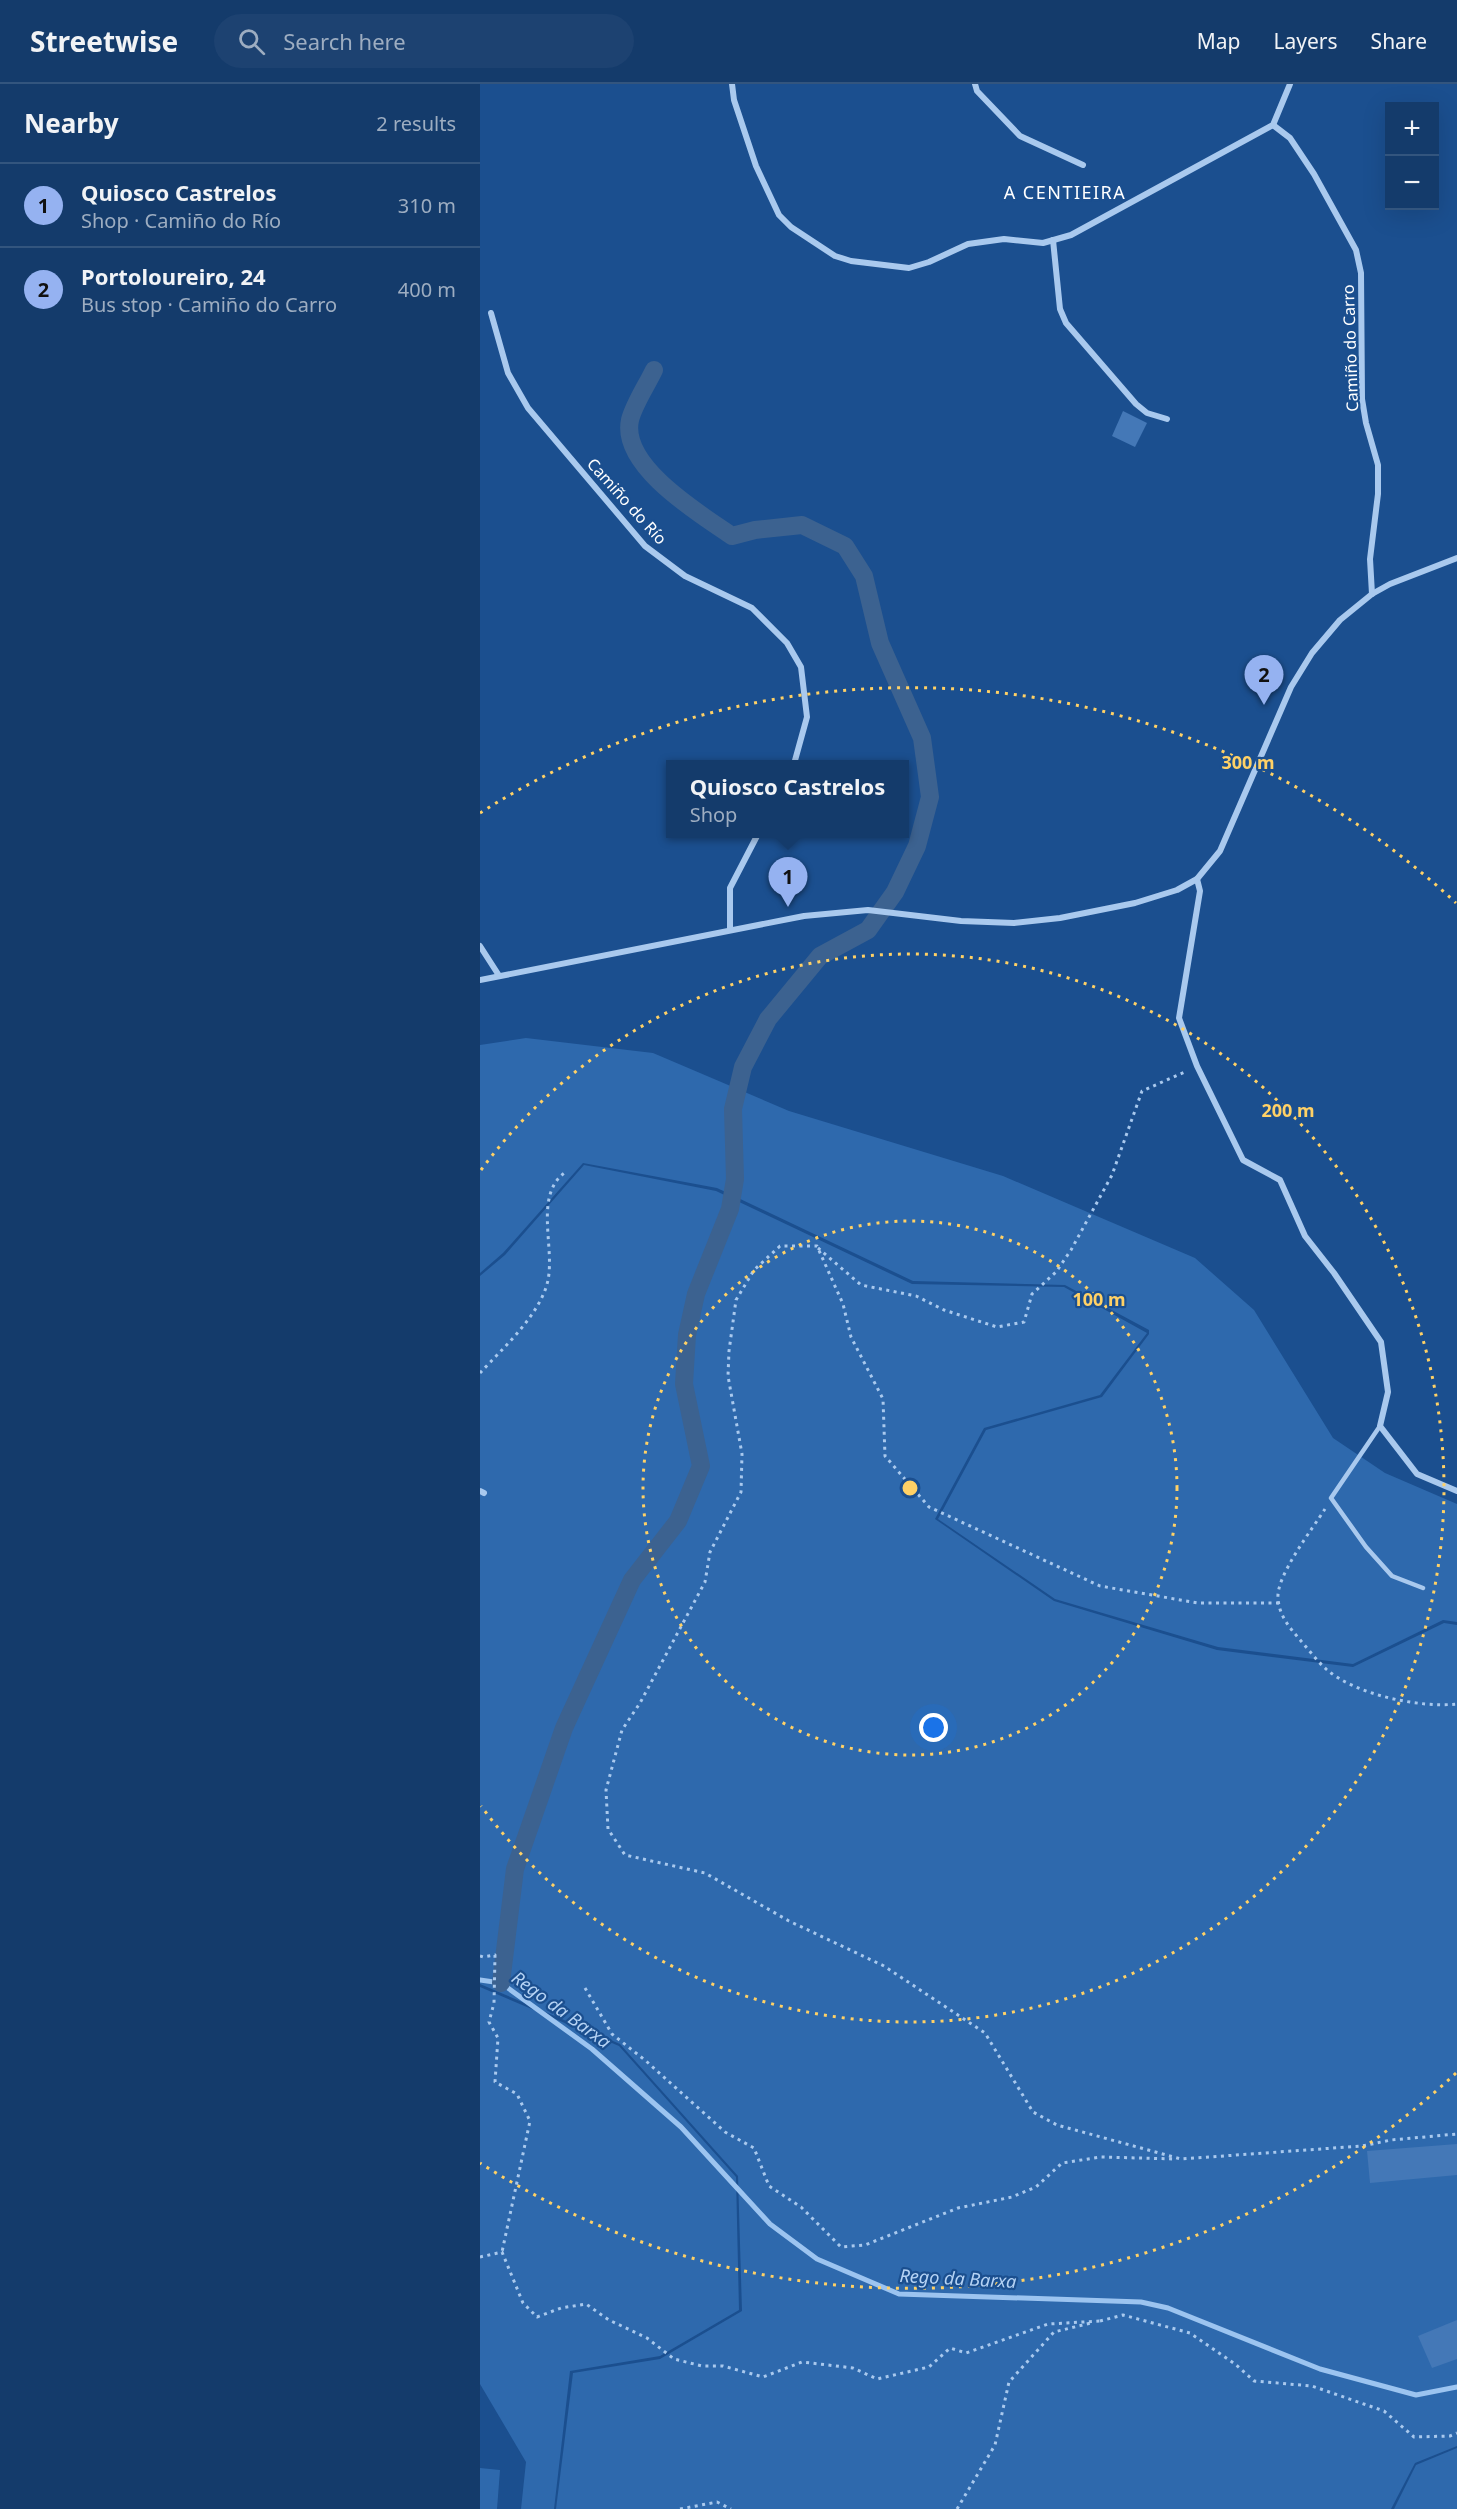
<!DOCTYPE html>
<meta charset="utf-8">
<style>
:root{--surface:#143b6b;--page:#1d4271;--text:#f1f3f6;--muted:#9dadc1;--line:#33557e;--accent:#95b2f1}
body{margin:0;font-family:"Noto Sans",sans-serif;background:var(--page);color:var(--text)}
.controls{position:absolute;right:18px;top:18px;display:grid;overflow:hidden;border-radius:0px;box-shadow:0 6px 24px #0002}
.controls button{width:54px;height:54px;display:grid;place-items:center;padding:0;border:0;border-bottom:2px solid var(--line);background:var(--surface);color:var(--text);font:30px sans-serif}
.you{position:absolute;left:454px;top:1644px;width:21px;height:21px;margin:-15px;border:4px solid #fff;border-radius:50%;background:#1a73e8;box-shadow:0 0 0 9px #1a73e833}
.badge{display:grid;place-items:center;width:39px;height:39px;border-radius:50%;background:var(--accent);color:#111;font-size:20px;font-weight:700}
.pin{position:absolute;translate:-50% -50px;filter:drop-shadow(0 2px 3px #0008)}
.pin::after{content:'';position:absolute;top:32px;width:21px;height:18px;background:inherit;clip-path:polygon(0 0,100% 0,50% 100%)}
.popup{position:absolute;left:186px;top:676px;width:243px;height:78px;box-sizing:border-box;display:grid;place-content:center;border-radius:0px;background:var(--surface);filter:drop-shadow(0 2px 4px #0005);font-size:20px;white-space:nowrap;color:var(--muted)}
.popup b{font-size:22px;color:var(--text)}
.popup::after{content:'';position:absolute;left:50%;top:100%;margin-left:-12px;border:12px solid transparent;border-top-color:var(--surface)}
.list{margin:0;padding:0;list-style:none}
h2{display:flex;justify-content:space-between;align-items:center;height:78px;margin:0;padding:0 24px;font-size:26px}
h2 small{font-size:20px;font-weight:400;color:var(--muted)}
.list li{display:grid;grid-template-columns:39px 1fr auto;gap:18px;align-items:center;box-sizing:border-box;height:84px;padding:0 24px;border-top:2px solid var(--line)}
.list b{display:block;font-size:22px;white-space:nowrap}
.list p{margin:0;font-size:20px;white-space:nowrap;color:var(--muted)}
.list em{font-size:20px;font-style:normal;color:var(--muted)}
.icon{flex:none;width:33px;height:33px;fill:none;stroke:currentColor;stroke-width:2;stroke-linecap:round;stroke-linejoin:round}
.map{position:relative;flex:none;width:977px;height:2425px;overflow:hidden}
header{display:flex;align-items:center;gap:36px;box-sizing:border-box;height:84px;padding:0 30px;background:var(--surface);border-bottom:2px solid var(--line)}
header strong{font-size:28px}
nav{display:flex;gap:33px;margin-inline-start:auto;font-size:21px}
.search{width:420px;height:54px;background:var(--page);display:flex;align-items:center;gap:15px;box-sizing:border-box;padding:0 21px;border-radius:33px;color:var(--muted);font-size:22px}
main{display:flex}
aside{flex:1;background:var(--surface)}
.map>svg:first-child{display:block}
</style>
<header>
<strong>Streetwise</strong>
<div class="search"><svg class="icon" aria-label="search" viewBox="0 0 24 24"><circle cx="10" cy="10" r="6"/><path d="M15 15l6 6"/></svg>Search here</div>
<nav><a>Map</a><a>Layers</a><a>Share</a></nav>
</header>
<main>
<aside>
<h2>Nearby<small>2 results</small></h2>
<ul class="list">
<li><span class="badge">1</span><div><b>Quiosco Castrelos</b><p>Shop · Camiño do Río</p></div><em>310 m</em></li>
<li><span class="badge">2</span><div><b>Portoloureiro, 24</b><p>Bus stop · Camiño do Carro</p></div><em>400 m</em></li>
</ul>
</aside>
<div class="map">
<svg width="977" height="2425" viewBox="0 0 977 2425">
<rect width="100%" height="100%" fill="#1b4f8f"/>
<g fill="#2e69ad">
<path d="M 46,954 L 173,969 L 309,1027 L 523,1092 L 715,1174 L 774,1226 L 853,1354 L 905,1389 L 977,1420 L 977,1538 L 963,1536 L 873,1580 L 738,1563 L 575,1515 L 458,1435 L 506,1346 L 622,1313 L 669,1250 L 669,1246 L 585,1201 L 433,1197 L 237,1104 L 103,1079 L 23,1169 L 0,1189 L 0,961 Z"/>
<path d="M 104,1081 L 236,1107 L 432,1200 L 584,1203 L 667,1249 L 620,1311 L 504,1344 L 455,1435 L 574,1517 L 737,1566 L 873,1583 L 964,1539 L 977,1541 L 977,2362 L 935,2379 L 911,2425 L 76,2425 L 93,2289 L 180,2275 L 262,2227 L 258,2092 L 140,1960 L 0,1900 L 0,1192 L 25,1171 Z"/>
<path d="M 0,1903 L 139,1962 L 256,2093 L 259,2226 L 180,2272 L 90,2287 L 74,2425 L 41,2425 L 46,2378 L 0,2300 Z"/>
<path d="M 977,2364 L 977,2425 L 914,2425 L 936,2381 Z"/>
<path d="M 0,2384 L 20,2386 L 17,2425 L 0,2425 Z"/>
</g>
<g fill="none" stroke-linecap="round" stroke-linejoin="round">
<path stroke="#9cc4f0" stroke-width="5" d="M 0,1896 L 21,1899 L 112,1965 L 201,2043 L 290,2140 L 337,2175 L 419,2210 L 661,2218 L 688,2224 L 840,2285 L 936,2311 L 977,2303"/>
<path stroke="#3c6290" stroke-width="18" d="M 21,1899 L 35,1785 L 84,1644 L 152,1496 L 198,1437 L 221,1382 L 204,1300 L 207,1251 L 216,1210 L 250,1125 L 255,1095 L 253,1025 L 263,983 L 288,935 L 340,872 L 388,846 L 415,808 L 437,762 L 450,713 L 442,654 L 400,559 L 384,492 L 365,462 L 322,441 L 275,446 L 252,452 C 220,430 140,382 150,336 C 154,320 167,301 174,286"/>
</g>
<g fill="#4478b7">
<path d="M 643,327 L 667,339 L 655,363 L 632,352 Z"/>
<path d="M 977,2060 L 977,2091 L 890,2099 L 887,2067 Z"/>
<path d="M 977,2236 L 977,2275 L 952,2284 L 938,2252 Z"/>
</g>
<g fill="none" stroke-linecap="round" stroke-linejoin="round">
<g stroke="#a9c9ee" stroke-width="3" stroke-dasharray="3 4.5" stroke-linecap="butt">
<path d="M 338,1164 L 381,1201 L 436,1212 L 464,1226 L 517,1243 L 544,1238 L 552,1210 L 576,1188 L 591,1166 L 632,1091 L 662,1007 L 707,987"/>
<path d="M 0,1289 C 23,1264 61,1230 68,1196 C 75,1162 53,1109 87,1087"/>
<path d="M 845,1425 C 833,1444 796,1492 798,1514 C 799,1532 810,1544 821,1557 C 829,1566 837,1577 846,1585 C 876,1611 939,1624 977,1620"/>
<path d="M 799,1519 L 718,1519 L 620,1502 L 449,1423 L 405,1372 L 403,1315 L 371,1253 L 363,1220 L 337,1162 L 300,1162 L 274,1186 L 256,1216 L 249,1267 L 248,1292 L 262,1370 L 261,1408 L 230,1468 L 225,1498 L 160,1619 L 142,1646 L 126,1706 L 128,1745 L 145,1771 L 225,1789 L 309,1837 L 404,1882 L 505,1949 L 553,2028 L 577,2041 L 701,2075 L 882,2062 L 911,2056 L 977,2050"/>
<path d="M 0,1872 L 3,1873 L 15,1871 L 14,1919 L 9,1938 L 18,1954 L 15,1998 L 37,2010 L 50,2037 L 22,2168"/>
<path d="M 105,1904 L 132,1950 L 166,1977 L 245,2048 L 274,2064 L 289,2102 L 321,2123 L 361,2163 L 385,2161 L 478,2124 L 532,2113 L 556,2103 L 582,2079 L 621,2073 L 696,2075"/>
<path d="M 0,2173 L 22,2168 L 43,2219 L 57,2233 L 81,2224 L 106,2220 L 129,2236 L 167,2254 L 194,2275 L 222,2282 L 243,2282 L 283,2293 L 322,2278 L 373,2284 L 397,2295 L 449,2283 L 470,2264 L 486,2269 L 568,2240 L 621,2237"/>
<path d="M 620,2237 L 643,2231 L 710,2249 L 755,2280 L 774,2297 L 832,2302 L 904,2327 L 934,2353 L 970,2352 L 977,2349"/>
<path d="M 200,2425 L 237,2418 L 251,2425"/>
<path d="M 477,2425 L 515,2361 L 529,2298 L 574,2248 L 611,2239"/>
</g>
<path stroke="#a9c9ee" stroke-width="4.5" d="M 900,1342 L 851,1414 L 886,1463 L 912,1492 L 943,1504"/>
<g stroke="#a9c9ee" stroke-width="6">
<path d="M 252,0 L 254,16 L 276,82 L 299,131 L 311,143 L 355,172 L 371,177 L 429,184 L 449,178 L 488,160 L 524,155 L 563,159 L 591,151 L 793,41 L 810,0"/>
<path d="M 495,0 L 497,7 L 540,52 L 603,81"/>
<path d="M 793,41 L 810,54 L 834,90 L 876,166 L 881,189 L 882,315 L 886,339 L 898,381 L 898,410 L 890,475 L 892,510"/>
<path d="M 573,156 L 580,225 L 586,239 L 656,320 L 667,329 L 687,335"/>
<path d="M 11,229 L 28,289 L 48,324 L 165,462 L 205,492 L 272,524 L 307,559 L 321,583 L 327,633 L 314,680"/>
<path d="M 717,795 L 720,807 L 699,934 L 717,982 L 763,1076 L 800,1096 L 825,1152 L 854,1189 L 901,1258 L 908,1308 L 900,1342 L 937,1390 L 977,1407"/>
<path d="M 250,846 L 250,804 L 278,750"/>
<path d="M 0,862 L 18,890"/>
<path d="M 0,896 L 324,832 L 388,826 L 481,837 L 534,839 L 580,834 L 655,819 L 697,806 L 717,795 L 740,767 L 811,603 L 832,569 L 860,536 L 892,510 L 910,500 L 977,474"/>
<path d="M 0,1407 L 4,1409"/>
</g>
</g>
<g fill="none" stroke="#ffd166" stroke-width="3" stroke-dasharray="3 6">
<circle cx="430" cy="1404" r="267"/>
<path d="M1 1086A534 534 0 1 1 1 1722"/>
<path d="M976 1989A800 800 0 0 1 0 2079M0 729A800 800 0 0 1 976 819"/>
</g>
<g text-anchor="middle" stroke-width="4.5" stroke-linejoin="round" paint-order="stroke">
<g font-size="16" fill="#fff" stroke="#1b4f8f">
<text transform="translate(870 264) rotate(-92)" y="6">Camiño do Carro</text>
<text transform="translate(147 417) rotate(48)" y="6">Camiño do Río</text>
</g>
<g font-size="18" letter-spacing="1.5" fill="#fff" stroke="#1b4f8f">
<text x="585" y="115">A CENTIEIRA</text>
</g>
<g font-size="18" font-style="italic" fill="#b5d3f5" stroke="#1b4f8f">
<text transform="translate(81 1926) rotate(36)" y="6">Rego da Barxa</text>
<text transform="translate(478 2195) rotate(3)" y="6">Rego da Barxa</text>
</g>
</g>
<circle cx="430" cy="1404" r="9" fill="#ffd166" stroke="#1b4f8f" stroke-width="3"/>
<g font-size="18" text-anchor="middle" font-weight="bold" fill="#ffd166" stroke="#1b4f8f" stroke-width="4.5" stroke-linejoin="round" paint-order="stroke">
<text x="768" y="685">300 m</text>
<text x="808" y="1033">200 m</text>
<text x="619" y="1222">100 m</text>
</g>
</svg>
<div class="controls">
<button>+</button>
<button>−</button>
</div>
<div class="you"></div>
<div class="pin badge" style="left:308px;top:823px">1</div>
<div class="popup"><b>Quiosco Castrelos</b>Shop</div>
<div class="pin badge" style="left:784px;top:621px">2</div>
</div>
</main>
